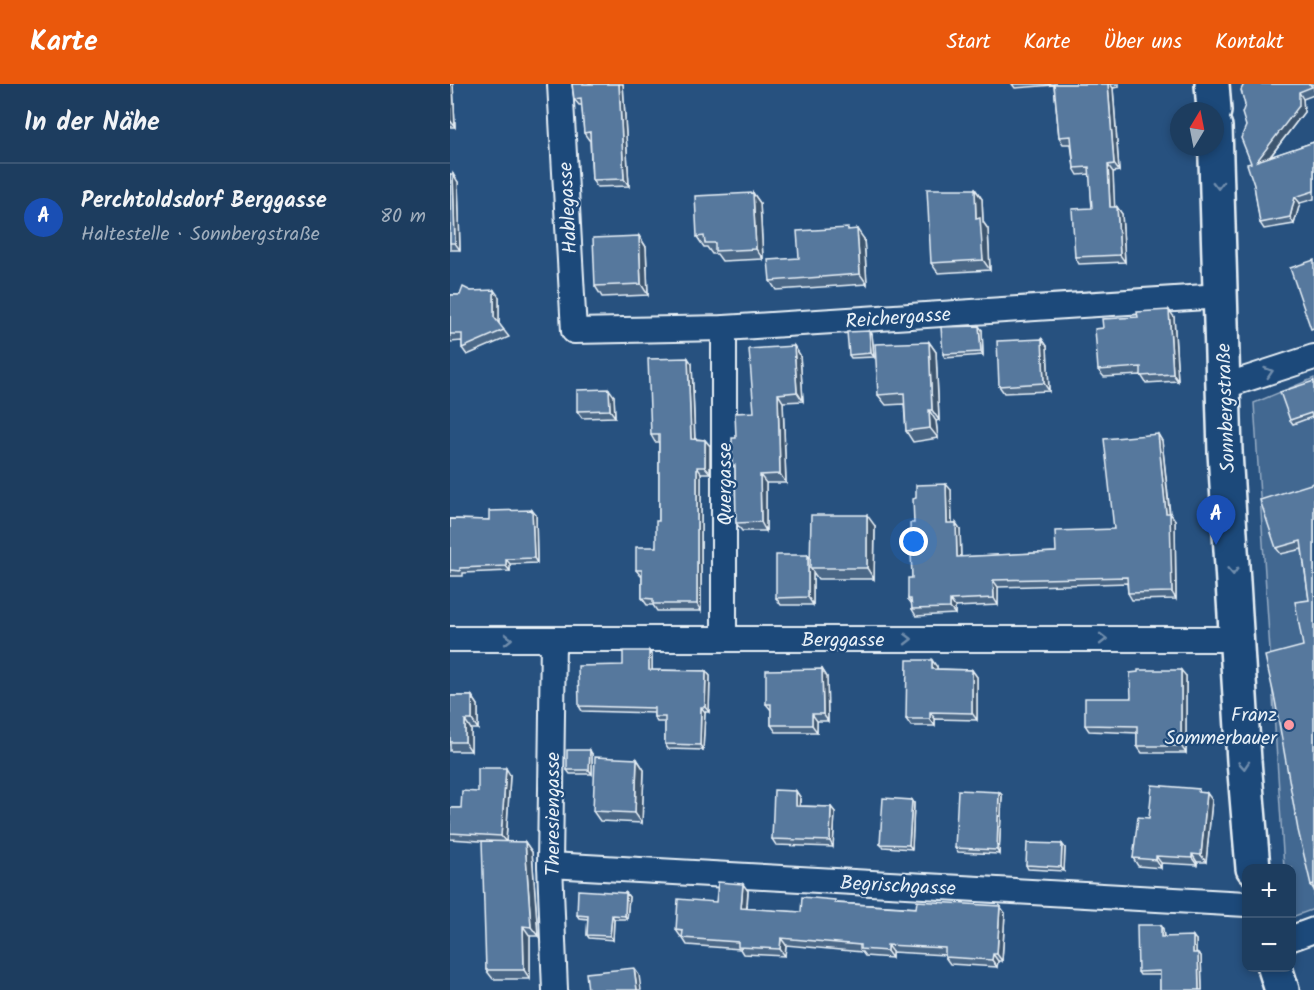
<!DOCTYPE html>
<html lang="de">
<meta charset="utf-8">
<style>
:root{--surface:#1d3d5f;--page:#2a4868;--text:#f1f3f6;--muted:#a0aebd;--line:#3b5674;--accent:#ea580c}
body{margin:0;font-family:Kalam,sans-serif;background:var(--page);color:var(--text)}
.controls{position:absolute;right:18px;bottom:18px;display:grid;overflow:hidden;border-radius:12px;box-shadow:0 3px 9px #0003}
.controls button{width:54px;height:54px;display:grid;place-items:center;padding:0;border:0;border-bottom:2px solid var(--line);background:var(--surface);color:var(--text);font:30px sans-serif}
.compass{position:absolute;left:720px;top:18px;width:54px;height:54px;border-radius:50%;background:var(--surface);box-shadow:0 3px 9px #0003;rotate:10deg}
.you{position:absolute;left:464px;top:458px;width:21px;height:21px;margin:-15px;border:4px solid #fff;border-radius:50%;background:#1a73e8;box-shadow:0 0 0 9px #1a73e833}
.badge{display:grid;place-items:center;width:39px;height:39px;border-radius:50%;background:var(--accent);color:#fff;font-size:20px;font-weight:700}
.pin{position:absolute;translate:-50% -50px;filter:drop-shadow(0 2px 3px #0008)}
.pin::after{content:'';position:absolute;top:32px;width:21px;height:18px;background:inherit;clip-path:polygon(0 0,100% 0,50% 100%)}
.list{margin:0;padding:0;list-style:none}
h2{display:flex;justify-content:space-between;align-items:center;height:78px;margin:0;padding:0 24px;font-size:26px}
h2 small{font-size:20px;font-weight:400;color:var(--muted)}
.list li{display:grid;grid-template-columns:39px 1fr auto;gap:18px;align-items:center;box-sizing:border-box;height:108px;padding:0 24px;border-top:2px solid var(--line)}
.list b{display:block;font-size:22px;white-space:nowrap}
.list p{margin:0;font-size:20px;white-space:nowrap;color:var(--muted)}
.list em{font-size:20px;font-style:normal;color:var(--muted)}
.map{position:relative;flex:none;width:864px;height:906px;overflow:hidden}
header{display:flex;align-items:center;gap:36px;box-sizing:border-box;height:84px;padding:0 30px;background:var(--accent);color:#fff}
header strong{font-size:28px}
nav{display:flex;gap:33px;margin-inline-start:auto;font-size:21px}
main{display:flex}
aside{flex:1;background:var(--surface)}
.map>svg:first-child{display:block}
</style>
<header>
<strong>Karte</strong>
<nav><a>Start</a><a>Karte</a><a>Über uns</a><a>Kontakt</a></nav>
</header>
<main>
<aside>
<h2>In der Nähe<small></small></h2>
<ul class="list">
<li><span class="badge" style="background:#1a4fb4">A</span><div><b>Perchtoldsdorf Berggasse</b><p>Haltestelle · Sonnbergstraße</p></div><em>80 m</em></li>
</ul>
</aside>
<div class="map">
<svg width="864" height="906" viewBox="0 0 864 906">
<rect width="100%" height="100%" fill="#27517f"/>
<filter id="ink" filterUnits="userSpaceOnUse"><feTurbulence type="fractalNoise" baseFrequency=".0167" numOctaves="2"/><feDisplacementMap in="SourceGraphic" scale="12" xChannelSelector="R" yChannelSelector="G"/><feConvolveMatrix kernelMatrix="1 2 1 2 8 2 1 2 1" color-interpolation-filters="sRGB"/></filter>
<g filter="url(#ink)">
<path fill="#436891" stroke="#96acc4" stroke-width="1.5" d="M 864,294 L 864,825 L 842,833 L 842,784 L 834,784 L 804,319 Z"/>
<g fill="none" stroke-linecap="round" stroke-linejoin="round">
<g stroke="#e8f1f8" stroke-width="28">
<g id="minor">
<path d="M 110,0 L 124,247 L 274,244 L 771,212"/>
<path d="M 274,244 L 274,555"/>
<path d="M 775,302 L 864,273"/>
<path d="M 0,555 L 786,555"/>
<path d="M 103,555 L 100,781 L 105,906"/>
<path d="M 100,781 L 796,820"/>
<path d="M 842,854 L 864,846"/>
</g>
</g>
<g stroke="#e8f1f8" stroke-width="38">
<g id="secondary">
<path d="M 762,0 L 764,27"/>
<path d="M 765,43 L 775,368 L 794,677 L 803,784"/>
<path d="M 825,884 L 832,906"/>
</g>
</g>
<use href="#minor" stroke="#1f4a7a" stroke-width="24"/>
<use href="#secondary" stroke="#1f4a7a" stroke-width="33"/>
</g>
<g fill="#4b6787" stroke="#e8f1f8" stroke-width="1.5">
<path d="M 0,0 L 3,0 L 5,43 L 0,43 Z"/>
<path d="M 122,0 L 173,0 L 179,102 L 147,103 L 142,96 L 140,56 L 139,56 L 134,49 L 132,21 L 129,21 L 124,15 Z"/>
<path d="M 562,0 L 669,0 L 669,3 L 663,4 L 669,87 L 663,88 L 664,123 L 667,123 L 672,130 L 675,178 L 629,180 L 625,173 L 642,124 L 640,90 L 628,91 L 624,84 L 621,60 L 613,60 L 609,53 L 604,1 L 565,4 Z"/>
<path d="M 794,0 L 863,0 L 864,4 L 864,11 L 853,15 L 854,28 L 820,73 L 864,58 L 864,115 L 850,119 L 844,140 L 814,145 L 810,139 L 801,79 L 796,42 Z"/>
<path d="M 0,90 L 8,98 L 10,166 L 0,166 Z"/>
<path d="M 525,105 L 532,115 L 533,138 L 538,145 L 540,186 L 488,189 L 481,179 Z"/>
<path d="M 303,109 L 310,119 L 313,175 L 272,177 L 267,170 L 262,170 L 257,163 L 254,163 L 247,153 Z"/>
<path d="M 399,146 L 414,155 L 417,200 L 326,206 L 320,197 L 349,174 Z"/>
<path d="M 189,152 L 196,163 L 198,211 L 152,213 L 145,202 Z"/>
<path d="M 21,207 L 49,213 L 49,240 L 59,253 L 17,271 L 12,264 L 12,257 L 0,258 L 0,211 L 10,211 Z"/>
<path d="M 724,233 L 728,297 L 696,299 L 691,291 L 654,293 L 648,286 Z"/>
<path d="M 532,246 L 533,271 L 495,274 L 493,270 Z"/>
<path d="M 419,247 L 422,250 L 424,273 L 401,274 L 399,271 Z"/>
<path d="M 592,255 L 597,262 L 599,307 L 554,309 L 549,302 Z"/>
<path d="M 479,258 L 486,268 L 489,336 L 486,337 L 488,354 L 463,358 L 456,347 L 454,320 L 436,321 L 428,311 Z"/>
<path d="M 344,262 L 350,271 L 353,317 L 333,318 L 336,399 L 316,399 L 316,447 L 292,447 L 286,439 L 285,384 L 282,381 L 286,354 L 304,328 Z"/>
<path d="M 242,280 L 245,355 L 255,356 L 260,362 L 260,389 L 251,389 L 251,527 L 207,527 L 203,521 L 197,521 L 192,514 L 192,492 L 191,492 L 186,486 L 206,463 L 209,437 L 209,358 L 205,358 L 201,351 Z"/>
<path d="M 864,297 L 862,333 L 843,340 L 840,336 Z"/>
<path d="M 164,312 L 165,333 L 132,334 L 127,327 Z"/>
<path d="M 708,350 L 712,357 L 720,429 L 725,436 L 726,515 L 682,516 L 678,509 L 677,499 L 548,503 L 548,521 L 505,523 L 505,530 L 466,532 L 462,525 L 462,520 L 458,515 L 462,494 L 464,439 L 466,414 L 501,406 L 502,439 L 506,439 L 510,445 L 511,473 L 606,468 L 664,445 Z"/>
<path d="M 864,399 L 864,806 L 861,801 L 853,562 L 859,516 L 852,465 L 831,470 L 826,464 Z"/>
<path d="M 86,431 L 87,479 L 60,480 L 60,487 L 13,489 L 13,492 L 0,492 L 0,435 L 39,436 Z"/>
<path d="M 425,442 L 424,495 L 368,495 L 363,488 L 363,521 L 331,521 L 326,514 L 360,475 Z"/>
<path d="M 199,567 L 202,572 L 202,586 L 256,587 L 260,592 L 259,628 L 255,628 L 253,666 L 218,665 L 215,660 L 215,638 L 207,638 L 204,633 L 204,629 L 132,627 L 129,622 L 173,581 Z"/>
<path d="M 487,583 L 487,585 L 522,586 L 527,593 L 527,636 L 485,635 L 485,642 L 461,642 L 456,635 Z"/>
<path d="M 372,585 L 377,593 L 378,637 L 367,637 L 367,648 L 326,648 L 321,641 L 321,626 L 316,620 Z"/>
<path d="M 736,592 L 736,669 L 692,669 L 687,662 L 687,649 L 639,647 L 635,641 L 681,614 Z"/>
<path d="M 0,612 L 22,612 L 28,621 L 28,645 L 21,645 L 21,667 L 0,667 Z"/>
<path d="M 142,670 L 142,690 L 120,690 L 117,686 Z"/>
<path d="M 187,675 L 194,686 L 192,739 L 150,737 L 143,727 Z"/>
<path d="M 60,691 L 56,758 L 75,758 L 82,768 L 88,852 L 80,852 L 80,895 L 43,895 L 36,886 L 45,758 L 0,755 L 0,724 L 11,724 L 28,708 Z"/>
<path d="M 346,707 L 350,713 L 350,722 L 381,723 L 385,728 L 383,763 L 326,761 L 322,755 Z"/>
<path d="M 549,708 L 552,711 L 549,770 L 508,768 L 505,764 Z"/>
<path d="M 751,709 L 762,716 L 756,778 L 747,778 L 747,781 L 711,779 L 711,784 L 688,782 L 683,774 L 699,734 Z"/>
<path d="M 462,716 L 464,719 L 462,765 L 433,763 L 430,760 Z"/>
<path d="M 612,760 L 615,764 L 614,787 L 578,785 L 576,781 Z"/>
<path d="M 298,807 L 297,825 L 351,828 L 387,819 L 555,829 L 552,877 L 548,877 L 547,883 L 500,880 L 495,873 L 495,871 L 442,868 L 442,874 L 415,872 L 412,868 L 336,861 L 335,872 L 293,870 L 290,865 L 237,861 L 232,853 L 231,853 L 226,846 L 266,818 Z"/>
<path d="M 176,809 L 179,813 L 177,835 L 164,835 L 163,856 L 139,854 L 137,851 L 138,835 L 129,834 L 127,831 Z"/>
<path d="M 711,841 L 713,845 L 714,853 L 746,856 L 746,869 L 751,872 L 752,906 L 710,906 L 710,891 L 690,891 L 688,888 Z"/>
</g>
<g fill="#3d546e" stroke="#e8f1f8" stroke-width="1.5">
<path d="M 0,0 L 3,0 L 5,43 L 0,36 Z"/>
<path d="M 169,0 L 173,0 L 179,102 L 174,95 Z"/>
<path d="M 658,0 L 660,0 L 663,4 L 669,87 L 664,80 Z"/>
<path d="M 849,8 L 853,15 L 854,28 L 812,83 L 807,77 Z"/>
<path d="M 658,81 L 663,88 L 665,130 L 660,123 Z"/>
<path d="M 3,90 L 8,98 L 10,166 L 5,159 Z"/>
<path d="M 525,105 L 532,115 L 533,138 L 538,145 L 540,186 L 533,176 L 526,135 Z"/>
<path d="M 303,109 L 310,119 L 313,175 L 306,165 Z"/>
<path d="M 845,113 L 850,119 L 844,140 L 840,133 Z"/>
<path d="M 667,123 L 672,130 L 675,178 L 670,171 Z"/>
<path d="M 407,145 L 414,155 L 417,200 L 410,190 Z"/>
<path d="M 189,152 L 196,163 L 198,211 L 191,200 Z"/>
<path d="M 44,206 L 49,213 L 49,240 L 44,233 Z"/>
<path d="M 719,226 L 724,233 L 728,297 L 723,290 Z"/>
<path d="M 529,242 L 532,246 L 533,271 L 531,268 Z"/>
<path d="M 419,247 L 422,250 L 424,273 L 421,269 Z"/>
<path d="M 592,255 L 597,262 L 599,307 L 594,299 Z"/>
<path d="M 479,258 L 486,268 L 489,336 L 482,326 Z"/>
<path d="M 344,262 L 350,271 L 353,317 L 347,308 Z"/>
<path d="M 238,274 L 242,280 L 245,362 L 241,355 Z"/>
<path d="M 159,305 L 164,312 L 165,333 L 160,326 Z"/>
<path d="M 328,310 L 333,318 L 336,399 L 330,390 Z"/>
<path d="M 479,326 L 486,337 L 488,354 L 480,344 Z"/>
<path d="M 708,350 L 712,357 L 720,435 L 720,429 L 725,436 L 726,515 L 722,508 L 716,429 Z"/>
<path d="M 255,356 L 260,362 L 260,389 L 255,383 Z"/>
<path d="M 247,383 L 251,389 L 251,527 L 247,520 Z"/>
<path d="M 310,391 L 316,399 L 316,447 L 311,438 Z"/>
<path d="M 496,400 L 501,406 L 502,445 L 497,439 Z"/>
<path d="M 82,426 L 86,431 L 87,479 L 84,474 Z"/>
<path d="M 417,431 L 425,442 L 424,495 L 417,484 Z"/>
<path d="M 506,439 L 510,445 L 511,479 L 507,473 Z"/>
<path d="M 358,471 L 363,478 L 360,484 L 363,488 L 363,521 L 358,513 Z"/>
<path d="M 56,475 L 60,480 L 60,487 L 56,482 Z"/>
<path d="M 543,496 L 548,503 L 548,521 L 544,514 Z"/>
<path d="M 500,516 L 505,523 L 505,530 L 500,524 Z"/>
<path d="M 199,567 L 202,572 L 202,591 L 199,586 Z"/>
<path d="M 482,576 L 487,583 L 487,592 L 482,585 Z"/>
<path d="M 372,585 L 377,593 L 378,637 L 373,630 Z"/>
<path d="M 522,586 L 527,593 L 527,636 L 522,629 Z"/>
<path d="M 731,586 L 736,592 L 736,669 L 731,662 Z"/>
<path d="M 256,587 L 260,592 L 259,628 L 255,623 Z"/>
<path d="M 22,612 L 28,621 L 28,645 L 22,636 Z"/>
<path d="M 251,623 L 255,628 L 253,666 L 250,661 Z"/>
<path d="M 480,628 L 485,635 L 485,642 L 480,635 Z"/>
<path d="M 362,630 L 367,637 L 367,648 L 362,641 Z"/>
<path d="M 15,636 L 21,645 L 21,667 L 15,658 Z"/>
<path d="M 140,666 L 142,670 L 142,690 L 139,686 Z"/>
<path d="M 187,675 L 194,686 L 192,739 L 185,729 Z"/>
<path d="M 56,684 L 60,691 L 56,758 L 51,752 Z"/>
<path d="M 346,707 L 350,713 L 349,727 L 346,722 Z"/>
<path d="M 549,708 L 552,711 L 549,770 L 547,766 Z"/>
<path d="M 757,709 L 762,716 L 756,778 L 751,771 Z"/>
<path d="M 462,716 L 464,719 L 462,765 L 459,761 Z"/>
<path d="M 381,723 L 385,728 L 383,763 L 380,757 Z"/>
<path d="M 75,758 L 82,768 L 88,852 L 81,843 Z"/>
<path d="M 612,760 L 615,764 L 614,787 L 611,783 Z"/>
<path d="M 742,770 L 747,778 L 747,781 L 742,774 Z"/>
<path d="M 706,772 L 711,779 L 711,784 L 706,776 Z"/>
<path d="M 293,800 L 298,807 L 296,831 L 291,824 Z"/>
<path d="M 176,809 L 179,813 L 177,835 L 175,832 Z"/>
<path d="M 550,822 L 555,829 L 552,877 L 547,870 Z"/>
<path d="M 162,831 L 164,835 L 163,856 L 160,852 Z"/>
<path d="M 711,841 L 713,845 L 714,857 L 711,853 Z"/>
<path d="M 73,842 L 80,852 L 80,895 L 74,886 Z"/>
<path d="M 743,852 L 746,856 L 746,873 L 743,869 Z"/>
<path d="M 331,854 L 336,861 L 335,872 L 330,865 Z"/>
<path d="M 437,861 L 442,868 L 442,874 L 437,867 Z"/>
<path d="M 748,869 L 751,872 L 752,906 L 749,906 Z"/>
<path d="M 543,870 L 548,877 L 547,883 L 542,876 Z"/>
<path d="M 184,884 L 189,891 L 191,906 L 187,906 Z"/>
</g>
<g fill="#57789d" stroke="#e8f1f8" stroke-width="1.5">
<path d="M 122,0 L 169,0 L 174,95 L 142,96 L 140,48 L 134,49 L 131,14 L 124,15 Z"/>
<path d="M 604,0 L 658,0 L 664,80 L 658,81 L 660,123 L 667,123 L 670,171 L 625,173 L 622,125 L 642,124 L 639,83 L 624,84 L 621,52 L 609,53 Z"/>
<path d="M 794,0 L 860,0 L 862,3 L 849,8 L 849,22 L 807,77 L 864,58 L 864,107 L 845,113 L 840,133 L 810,139 L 804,101 L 797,80 L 801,79 L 791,54 L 796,42 L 792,29 L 795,21 L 791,6 Z"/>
<path d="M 0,90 L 3,90 L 5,159 L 0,159 Z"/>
<path d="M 477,105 L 525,105 L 526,135 L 530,134 L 533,176 L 481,179 Z"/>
<path d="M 303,109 L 306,165 L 265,167 L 265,159 L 255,159 L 254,152 L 247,153 L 245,112 Z"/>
<path d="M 398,144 L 398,146 L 407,145 L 410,190 L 320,197 L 318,176 L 349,174 L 347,147 Z"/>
<path d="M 189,152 L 191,200 L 145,202 L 143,154 Z"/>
<path d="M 864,176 L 864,244 L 861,245 L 840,184 Z"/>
<path d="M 13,203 L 21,207 L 44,206 L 44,233 L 54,246 L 12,264 L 12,250 L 0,250 L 0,211 L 10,211 Z"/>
<path d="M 719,226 L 723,290 L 691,292 L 691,283 L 648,286 L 645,245 L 653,244 L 652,235 L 688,233 L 687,228 Z"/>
<path d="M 529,242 L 531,268 L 493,270 L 491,243 Z"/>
<path d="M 419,247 L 421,269 L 399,271 L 397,248 Z"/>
<path d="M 592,255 L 594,299 L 549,302 L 547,257 Z"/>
<path d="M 479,258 L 482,326 L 479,326 L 480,344 L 456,347 L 454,309 L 428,311 L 425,260 Z"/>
<path d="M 344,262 L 347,308 L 328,310 L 330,390 L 310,391 L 311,438 L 286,439 L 285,381 L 282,381 L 282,354 L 286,354 L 285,329 L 304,328 L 299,265 Z"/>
<path d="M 238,274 L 241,355 L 255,356 L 255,383 L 247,383 L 247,520 L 203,520 L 203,515 L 192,514 L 192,486 L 186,486 L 186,463 L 206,463 L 206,437 L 209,437 L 209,351 L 201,351 L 198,275 Z"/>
<path d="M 864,297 L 864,338 L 861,329 L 840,336 L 830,308 Z"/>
<path d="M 159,305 L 160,326 L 127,327 L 127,306 Z"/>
<path d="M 708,350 L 716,429 L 720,429 L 722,508 L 678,509 L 677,493 L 543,496 L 544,514 L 500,516 L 500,524 L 462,525 L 461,515 L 458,515 L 458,494 L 462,494 L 460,439 L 464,439 L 463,415 L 466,414 L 466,401 L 496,400 L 497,439 L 506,439 L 507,473 L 606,468 L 605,447 L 664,445 L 654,355 Z"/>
<path d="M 864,399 L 864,800 L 861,801 L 848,746 L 825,616 L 815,572 L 853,562 L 845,518 L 859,516 L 851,457 L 826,464 L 810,416 Z"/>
<path d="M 82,426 L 84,474 L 56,475 L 56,482 L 10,484 L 10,487 L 0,486 L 0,435 L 39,436 L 39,427 Z"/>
<path d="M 361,431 L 417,431 L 417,484 L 360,484 Z"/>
<path d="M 326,471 L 358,471 L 358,513 L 326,514 Z"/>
<path d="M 173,567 L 199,567 L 199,586 L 256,587 L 255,623 L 251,623 L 250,661 L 215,660 L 215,633 L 204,633 L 204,624 L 129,622 L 128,582 L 173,581 Z"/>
<path d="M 457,576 L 482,576 L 482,585 L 522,586 L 522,629 L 480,628 L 480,635 L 456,635 Z"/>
<path d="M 372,585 L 373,630 L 362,630 L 362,641 L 321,641 L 321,620 L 316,620 L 316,586 Z"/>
<path d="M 688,586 L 731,586 L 731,662 L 687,662 L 687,642 L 635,641 L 635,614 L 681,614 L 680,589 L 688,588 Z"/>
<path d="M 0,612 L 22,612 L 22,636 L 15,636 L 15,658 L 0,658 Z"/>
<path d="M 117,666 L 140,666 L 139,686 L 117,686 Z"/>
<path d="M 145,673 L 187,675 L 185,729 L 143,727 Z"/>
<path d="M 28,684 L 56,684 L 51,752 L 0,749 L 0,724 L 11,724 L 12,707 L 28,708 Z"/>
<path d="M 702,701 L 749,705 L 748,708 L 757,709 L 751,771 L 742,770 L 742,774 L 706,772 L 706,776 L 683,774 L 688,733 L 699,734 Z"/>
<path d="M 324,706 L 346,707 L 346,722 L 381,723 L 380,757 L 322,755 Z"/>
<path d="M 508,706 L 549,708 L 547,766 L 505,764 Z"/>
<path d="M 433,714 L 462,716 L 459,761 L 430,760 Z"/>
<path d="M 32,757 L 75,758 L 81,843 L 73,842 L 74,886 L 36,886 Z"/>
<path d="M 577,759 L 612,760 L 611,783 L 576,781 Z"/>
<path d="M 268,798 L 293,800 L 291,824 L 351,828 L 352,813 L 385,816 L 385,819 L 466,824 L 467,817 L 550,822 L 547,870 L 543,870 L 542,876 L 495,873 L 495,864 L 437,861 L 437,867 L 410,865 L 410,861 L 331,854 L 330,865 L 288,863 L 288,858 L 232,854 L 233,847 L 226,846 L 228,815 L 266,818 Z"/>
<path d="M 128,806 L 176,809 L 175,832 L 162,831 L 160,852 L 137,851 L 138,832 L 127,831 Z"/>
<path d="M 687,841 L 711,841 L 711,853 L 743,852 L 743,869 L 748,869 L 749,906 L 710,906 L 710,887 L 688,888 Z"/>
<path d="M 184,884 L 187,906 L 138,906 L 136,889 Z"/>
</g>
<defs><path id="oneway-chevron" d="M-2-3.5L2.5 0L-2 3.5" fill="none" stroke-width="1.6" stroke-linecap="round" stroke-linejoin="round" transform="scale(1.5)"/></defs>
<g stroke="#6f8dac">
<use href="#oneway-chevron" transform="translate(768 101) rotate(89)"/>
<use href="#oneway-chevron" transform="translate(819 288) rotate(-18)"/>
<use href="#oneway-chevron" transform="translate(783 487) rotate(87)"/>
<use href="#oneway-chevron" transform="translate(58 555)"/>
<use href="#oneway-chevron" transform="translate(458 555)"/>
<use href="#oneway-chevron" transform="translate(653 555)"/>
<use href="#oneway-chevron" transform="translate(794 681) rotate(86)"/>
</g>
</g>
<circle fill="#ff9aa2" stroke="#1f4a7a" stroke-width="2" cx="839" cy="641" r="6"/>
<g text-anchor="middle" stroke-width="4.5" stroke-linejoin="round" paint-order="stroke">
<g font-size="20" fill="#e8f1f8" stroke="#1f4a7a">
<text transform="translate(117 124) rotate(-93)" y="7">Hablegasse</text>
<text transform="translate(448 233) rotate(-4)" y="7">Reichergasse</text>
<text transform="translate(775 324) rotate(-92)" y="7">Sonnbergstraße</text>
<text transform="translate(274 400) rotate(-90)" y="7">Quergasse</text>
<text x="393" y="562">Berggasse</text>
<text transform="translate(102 730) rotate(-90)" y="7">Theresiengasse</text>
<text transform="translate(448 801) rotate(3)" y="7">Begrischgasse</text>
</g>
<g font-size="20" fill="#e8f1f8" stroke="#1f4a7a" text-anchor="end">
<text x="827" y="637">Franz<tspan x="827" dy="23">Sommerbauer</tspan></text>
</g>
</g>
</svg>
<div class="controls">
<button>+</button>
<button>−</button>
</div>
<svg class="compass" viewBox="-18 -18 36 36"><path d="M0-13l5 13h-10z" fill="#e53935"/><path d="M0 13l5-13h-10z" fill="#a0aebd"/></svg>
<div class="you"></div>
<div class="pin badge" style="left:766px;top:461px;background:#1a4fb4">A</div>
</div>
</main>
